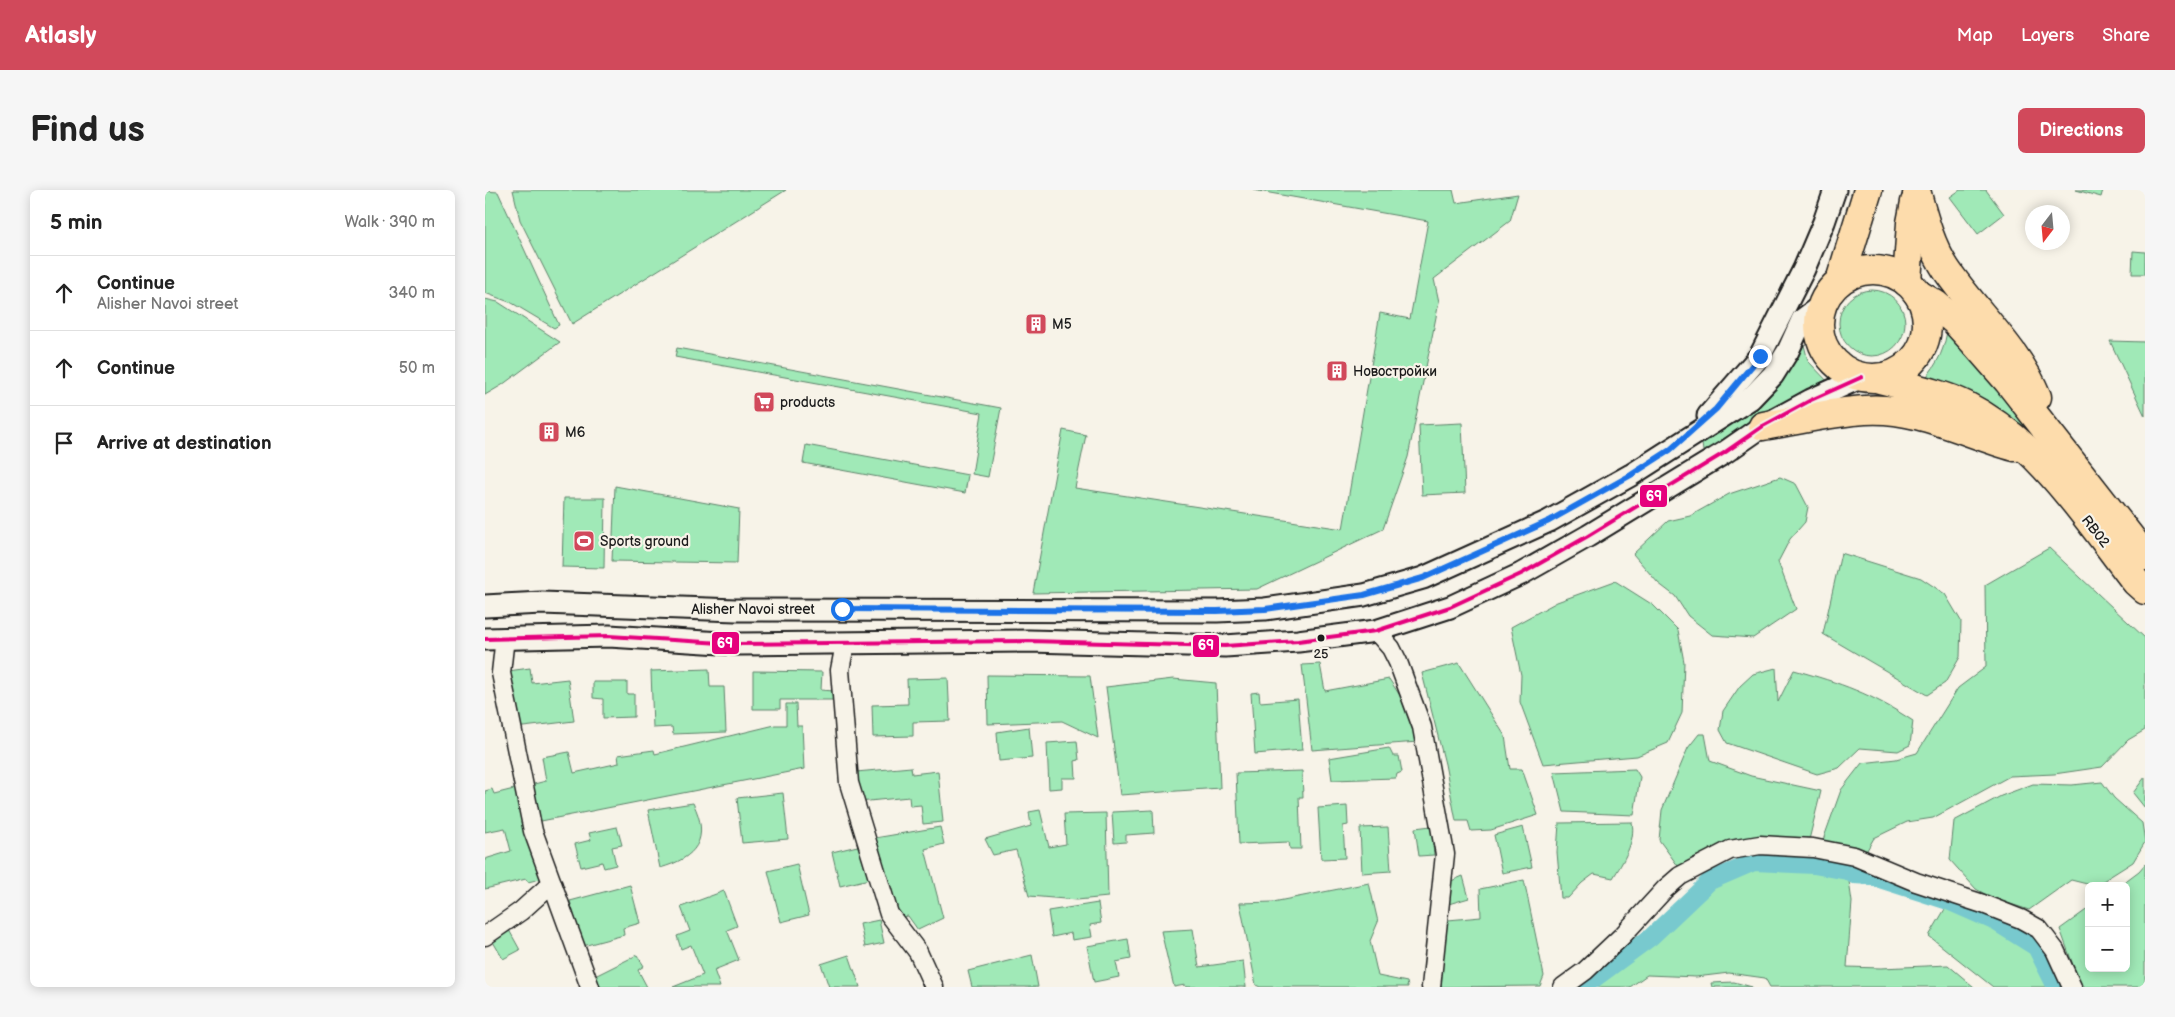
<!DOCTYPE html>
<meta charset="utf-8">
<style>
:root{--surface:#fff;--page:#f6f6f6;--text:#222;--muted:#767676;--line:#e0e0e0;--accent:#d1495b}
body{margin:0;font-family:"Balsamiq Sans",sans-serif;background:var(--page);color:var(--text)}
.controls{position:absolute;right:15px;bottom:15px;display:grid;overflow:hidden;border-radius:8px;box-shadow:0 2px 12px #0003}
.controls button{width:45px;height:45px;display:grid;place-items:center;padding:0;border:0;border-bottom:1px solid var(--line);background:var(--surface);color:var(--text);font:25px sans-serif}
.compass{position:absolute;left:1540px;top:15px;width:45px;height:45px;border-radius:50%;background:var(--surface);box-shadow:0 2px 12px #0003;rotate:196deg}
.stop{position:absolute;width:15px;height:15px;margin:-11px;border:4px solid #1a73e8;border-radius:50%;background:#fff}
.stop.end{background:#1a73e8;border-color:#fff;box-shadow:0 1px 5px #0008}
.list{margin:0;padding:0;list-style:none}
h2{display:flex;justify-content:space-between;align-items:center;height:65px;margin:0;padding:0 20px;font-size:21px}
h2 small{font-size:16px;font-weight:400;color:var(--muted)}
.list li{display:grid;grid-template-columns:32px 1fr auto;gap:15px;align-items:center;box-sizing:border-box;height:75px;padding:0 20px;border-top:1px solid var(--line)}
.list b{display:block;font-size:19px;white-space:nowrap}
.list p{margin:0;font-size:16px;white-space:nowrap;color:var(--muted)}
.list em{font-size:16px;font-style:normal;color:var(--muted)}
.icon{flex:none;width:28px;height:28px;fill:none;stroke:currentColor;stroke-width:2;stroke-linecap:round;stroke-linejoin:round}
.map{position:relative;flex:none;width:1660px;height:797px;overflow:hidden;border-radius:8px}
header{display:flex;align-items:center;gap:30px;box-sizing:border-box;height:70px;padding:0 25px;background:var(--accent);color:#fff}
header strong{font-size:24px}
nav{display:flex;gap:28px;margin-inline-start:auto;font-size:18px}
.intro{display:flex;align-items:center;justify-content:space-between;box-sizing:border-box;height:120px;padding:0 30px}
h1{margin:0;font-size:35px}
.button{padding:12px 22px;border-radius:8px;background:var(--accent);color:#fff;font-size:18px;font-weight:700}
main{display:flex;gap:30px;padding:0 30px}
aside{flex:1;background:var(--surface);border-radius:8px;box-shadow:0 2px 12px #0003}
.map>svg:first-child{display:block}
</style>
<header>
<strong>Atlasly</strong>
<nav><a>Map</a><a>Layers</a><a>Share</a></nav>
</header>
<div class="intro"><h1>Find us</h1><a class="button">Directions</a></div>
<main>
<aside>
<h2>5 min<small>Walk · 390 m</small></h2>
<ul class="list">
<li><svg class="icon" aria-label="ahead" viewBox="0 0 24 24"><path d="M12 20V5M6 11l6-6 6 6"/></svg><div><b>Continue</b><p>Alisher Navoi street</p></div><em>340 m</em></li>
<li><svg class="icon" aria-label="ahead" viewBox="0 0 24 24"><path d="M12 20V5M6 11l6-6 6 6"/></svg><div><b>Continue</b></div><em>50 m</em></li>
<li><svg class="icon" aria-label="arrive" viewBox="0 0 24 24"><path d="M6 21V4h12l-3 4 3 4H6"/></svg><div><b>Arrive at destination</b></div></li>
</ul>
</aside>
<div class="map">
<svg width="1660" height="797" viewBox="0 0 1660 797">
<rect width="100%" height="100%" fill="#f7f3e8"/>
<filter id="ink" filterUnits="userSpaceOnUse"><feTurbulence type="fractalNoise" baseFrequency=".02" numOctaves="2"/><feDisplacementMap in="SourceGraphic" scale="10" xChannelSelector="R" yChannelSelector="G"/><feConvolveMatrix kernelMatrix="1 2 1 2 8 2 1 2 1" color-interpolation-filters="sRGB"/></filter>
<g filter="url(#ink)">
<g fill="#a0e9b7" stroke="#5e826a">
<path d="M 28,0 L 301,0 L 87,134 L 35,30 Z"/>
<path d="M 768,0 L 968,0 L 971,13 L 1033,4 L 1025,31 L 949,89 L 954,112 L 923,267 L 898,339 L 772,399 L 548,403 L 578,240 L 601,245 L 590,298 L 858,339 L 895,123 L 925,129 L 943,31 Z"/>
<path d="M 1475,0 L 1501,0 L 1519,24 L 1493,44 L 1465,7 Z"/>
<path d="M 1591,0 L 1618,0 L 1616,7 Z"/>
<path d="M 0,1 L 13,2 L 74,135 L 69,138 L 27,113 L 0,103 Z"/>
<path d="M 1648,61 L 1660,62 L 1660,84 L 1647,84 Z"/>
<circle cx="1387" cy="133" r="33"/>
<path d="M 0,109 L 13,112 L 75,152 L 17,195 L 0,205 Z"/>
<path d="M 1463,134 L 1567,268 L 1438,191 C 1454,172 1460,159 1463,134 Z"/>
<path d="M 1625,151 L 1660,152 L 1660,226 Z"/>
<path d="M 1319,155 L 1323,171 L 1346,195 L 1289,219 L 1218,261 L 1217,254 L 1252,229 L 1301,183 Z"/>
<path d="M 192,158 L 516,218 L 503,287 L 487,284 L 497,223 L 190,167 Z"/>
<path d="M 977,233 L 980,303 L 937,305 L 934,235 Z"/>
<path d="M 321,255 L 483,285 L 480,303 L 318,273 Z"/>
<path d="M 1295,287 L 1311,294 L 1323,317 L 1320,332 L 1305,349 L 1293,372 L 1311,419 L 1268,448 L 1227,445 L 1203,426 L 1190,406 L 1173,393 L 1148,364 L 1183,331 L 1205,326 L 1244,304 Z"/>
<path d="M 130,296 L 254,319 L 252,373 L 127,371 Z"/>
<path d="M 79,308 L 120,308 L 119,378 L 77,377 Z"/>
<path d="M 1564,358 L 1660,448 L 1660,540 L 1643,550 L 1617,577 L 1569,584 L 1525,586 L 1448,628 L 1422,632 L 1389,648 L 1378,667 L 1337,653 L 1356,600 L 1377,573 L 1411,569 L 1432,563 L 1473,498 L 1501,477 L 1500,395 Z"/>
<path d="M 1356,363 L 1436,388 L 1460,404 L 1476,431 L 1475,467 L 1460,493 L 1442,505 L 1338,444 Z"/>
<path d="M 1130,391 L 1168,415 L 1193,440 L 1199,472 L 1197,523 L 1183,553 L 1152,566 L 1058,574 L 1035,512 L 1036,485 L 1026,437 L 1072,412 Z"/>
<path d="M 974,473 L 1020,546 L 1025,579 L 1037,579 L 1053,625 L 1006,640 L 986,641 L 983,631 L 971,631 L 960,574 L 937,483 Z"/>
<path d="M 835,474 L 840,501 L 904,489 L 926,522 L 933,552 L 827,560 L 817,475 Z"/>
<path d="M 45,478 L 47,493 L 83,489 L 89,531 L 30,538 L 23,481 Z"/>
<path d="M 1291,478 L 1293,512 L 1309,480 C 1356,493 1387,504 1428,531 L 1425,555 L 1413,561 L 1375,558 L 1354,578 L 1332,584 L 1242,553 L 1235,540 L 1238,521 L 1255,496 L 1268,484 Z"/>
<path d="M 224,479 L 225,497 L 239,497 L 241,542 L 188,544 L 187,537 L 168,538 L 166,481 Z"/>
<path d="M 268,481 L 337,482 L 336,500 L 349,501 L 349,510 L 295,510 L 295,519 L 268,519 Z"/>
<path d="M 502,485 L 605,486 L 613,548 L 577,531 L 503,534 Z"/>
<path d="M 463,488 L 465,531 L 428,532 L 428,546 L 388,547 L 387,515 L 423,514 L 422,489 Z"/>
<path d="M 688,489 L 731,493 L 735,598 L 635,605 L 621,497 Z"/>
<path d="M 108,492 L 142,492 L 142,504 L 149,504 L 149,527 L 118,528 L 118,509 L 108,508 Z"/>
<path d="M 774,502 L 775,512 L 813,509 L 817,560 L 770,564 L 766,503 Z"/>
<path d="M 301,514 L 311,514 L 312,536 L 317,536 L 319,579 L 41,634 L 55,689 L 43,692 L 41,689 L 0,699 L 0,669 L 26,661 L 20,638 L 0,642 L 0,601 L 7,599 L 9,604 L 61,591 L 57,567 L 84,562 L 89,583 L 134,573 L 133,565 L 169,560 L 170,564 L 290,535 L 301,535 Z"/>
<path d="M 544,537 L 547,568 L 514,571 L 512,542 Z"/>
<path d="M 1214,544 L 1220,544 L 1225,571 L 1266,586 L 1336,601 L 1323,654 L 1250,649 L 1196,680 L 1174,650 L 1177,620 L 1203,558 Z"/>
<path d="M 592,551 L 594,570 L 590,571 L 591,588 L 577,588 L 577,598 L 564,599 L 562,553 Z"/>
<path d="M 904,558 L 908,566 L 914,566 L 917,582 L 912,584 L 911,588 L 847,590 L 844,568 Z"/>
<path d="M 426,577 L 427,584 L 453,581 L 458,632 L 438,634 L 436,615 L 425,616 L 424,607 L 374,612 L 371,582 Z"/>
<path d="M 1150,579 L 1155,587 L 1149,625 L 1079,622 L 1069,582 Z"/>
<path d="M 817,581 L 818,607 L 814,607 L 816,659 L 805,659 L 804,652 L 754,654 L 751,583 Z"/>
<path d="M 1660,587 L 1660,618 L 1648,603 Z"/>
<path d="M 1617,592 L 1629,608 L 1657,633 L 1660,652 L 1648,672 L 1610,696 L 1586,690 L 1544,720 L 1507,708 L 1491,699 L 1465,670 L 1469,631 L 1516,606 L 1548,594 L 1587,595 Z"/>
<path d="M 298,603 L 303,649 L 257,653 L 252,608 Z"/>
<path d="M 208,613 C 226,649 211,668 175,678 L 163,620 Z"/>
<path d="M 862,616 L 863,635 L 858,636 L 860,668 L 836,669 L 833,618 Z"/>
<path d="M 555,620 L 564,657 L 581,654 L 579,624 L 621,623 L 623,707 L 592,710 L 544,706 L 531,660 L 508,665 L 500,649 L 546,636 L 544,622 Z"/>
<path d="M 668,620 L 669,643 L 641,645 L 641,652 L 629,653 L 627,622 Z"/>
<path d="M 1147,632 C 1151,651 1138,672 1128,688 L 1109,684 L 1097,693 L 1083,708 L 1076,708 L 1072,662 L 1074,633 Z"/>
<path d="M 946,636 L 949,665 L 934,666 L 930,638 Z"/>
<path d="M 132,637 L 137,655 L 127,657 L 131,675 L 119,678 L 117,672 L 96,677 L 90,654 L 106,650 L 104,643 Z"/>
<path d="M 455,637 L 459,654 L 440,659 L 458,728 L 433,740 L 423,726 L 413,728 L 384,649 Z"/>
<path d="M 903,637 L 906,681 L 877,683 L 875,638 Z"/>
<path d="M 1038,637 L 1047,677 L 1017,683 L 1009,645 Z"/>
<path d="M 381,654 L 393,704 L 389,705 L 384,689 L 355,696 L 347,662 Z"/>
<path d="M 312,674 L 324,725 L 296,732 L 283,681 Z"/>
<path d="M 1270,674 L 1327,677 L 1363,684 L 1367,712 L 1362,777 L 1396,778 L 1463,775 L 1489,797 L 1285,797 L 1280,788 L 1244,783 L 1211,787 L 1162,785 L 1145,797 L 1105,797 L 1168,748 L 1225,694 Z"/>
<path d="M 1660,674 L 1660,797 L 1596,797 L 1575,739 L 1604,718 L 1604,778 L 1641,778 L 1641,696 L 1634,696 L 1654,681 Z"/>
<path d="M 978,686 L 984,708 L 960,715 L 959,694 Z"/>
<path d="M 1039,690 L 1059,786 L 1055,796 L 956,797 L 956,777 L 963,730 L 996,727 L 995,699 Z"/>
<path d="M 884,693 L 893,732 L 885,751 L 893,786 L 922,792 L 923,797 L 775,797 L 771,795 L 755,713 L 788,712 Z"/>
<path d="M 145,695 L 155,733 L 138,738 L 139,745 L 98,756 L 85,711 Z"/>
<path d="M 239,701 L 252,736 L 242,740 L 254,770 L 229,780 L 235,797 L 188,797 L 218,785 L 206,755 L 196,759 L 192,746 L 205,741 L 196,717 Z"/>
<path d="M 613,713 L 616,733 L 605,735 L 607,747 L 587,750 L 586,743 L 567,747 L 563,721 Z"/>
<path d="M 1463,714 L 1508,733 L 1549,759 L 1568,797 L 1508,797 L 1444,746 Z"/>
<path d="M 394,730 L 399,753 L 380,757 L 375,734 Z"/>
<path d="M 708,739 L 714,777 L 758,771 L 761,797 L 701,797 L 700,795 L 689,797 L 676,741 Z"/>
<path d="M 24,740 L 35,760 L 18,769 L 7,750 Z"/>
<path d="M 643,749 L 646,769 L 631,772 L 634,787 L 609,792 L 602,756 Z"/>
<path d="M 152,765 L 159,776 L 153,780 L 162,797 L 108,797 L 104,789 Z"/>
<path d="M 364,765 L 375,797 L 344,797 L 336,774 Z"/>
<path d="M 547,765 L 553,797 L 487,797 L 483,781 Z"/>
<path d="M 1249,792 L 1267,797 L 1227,797 L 1226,793 Z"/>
</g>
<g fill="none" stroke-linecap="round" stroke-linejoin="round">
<path stroke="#78c9ce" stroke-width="18" d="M 1098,797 L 1166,747 L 1225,691 L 1269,672 L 1329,675 L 1362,681 L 1369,685 L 1385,686 L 1463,711 L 1511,732 L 1551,757 L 1571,797"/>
<g stroke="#1c1c1c" stroke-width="21">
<g id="minor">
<path d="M 891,441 L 906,458 L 913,472 L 937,537 L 960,664 L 946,797"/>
<path d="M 20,447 L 16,483 L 48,641 L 105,797"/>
<path d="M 360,454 L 355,480 L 364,593 L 404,724 L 433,762 L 449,797"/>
<path d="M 0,746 L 36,721 L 67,693"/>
<path d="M 1078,797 L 1100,781 L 1137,746 L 1180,699 L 1195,686 L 1245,660 L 1275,655 L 1328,658 L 1369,666 L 1431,692 L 1498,714 L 1536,729 L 1554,739 L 1570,760 L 1587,797"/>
</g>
</g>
<g stroke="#1c1c1c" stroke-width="25">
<g id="tertiary">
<path d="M 1223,226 L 1275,166 L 1319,79 L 1339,32 L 1350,0"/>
<path d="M 0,416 L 57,413 L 251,420 L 732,421 L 780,419 L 879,405 L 938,388 L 1064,331 L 1146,285 L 1265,209 L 1288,185 L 1303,161 L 1317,130 L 1337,115"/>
<path d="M 0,449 L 124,446 L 252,454 L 544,451 L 740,456 L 813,451 L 891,441 L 965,417 L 1036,384 L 1103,346 L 1239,263 L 1278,236 L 1326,210 L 1377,187"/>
</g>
</g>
<g stroke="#1c1c1c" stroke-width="31">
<g id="trunk">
<path d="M 1432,4 C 1439,30 1446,56 1461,79 C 1489,121 1533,159 1552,207"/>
<circle cx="1388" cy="134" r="54"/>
<path d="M 1355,91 L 1383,0"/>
<path d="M 1422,92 L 1426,33 L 1430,12"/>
<path d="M 1433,104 L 1450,114 L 1470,131 L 1489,152 L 1523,191 L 1660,366"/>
<path d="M 1392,188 C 1419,196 1456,203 1480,215 C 1555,253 1601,328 1651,392 L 1660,400"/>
<path d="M 1278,236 C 1311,231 1346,222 1380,220 C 1431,216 1482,244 1530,257"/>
</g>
</g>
<use href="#minor" stroke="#f7f3e8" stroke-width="18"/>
<use href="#tertiary" stroke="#f7f3e8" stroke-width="21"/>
<use href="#trunk" stroke="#fddcac" stroke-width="28"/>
<g stroke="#f7f3e8" stroke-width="8">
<path id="bus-1" d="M 0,449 L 124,446 L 252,454 L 544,451 L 740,456 L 813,451 L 891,441 L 965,417 L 1036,384 L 1103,346 L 1239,263 L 1278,236 L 1326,210 L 1377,187"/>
</g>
<use href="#bus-1" stroke="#e5007d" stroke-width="4"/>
</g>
</g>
<g fill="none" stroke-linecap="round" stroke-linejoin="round" filter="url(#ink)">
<path stroke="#1a73e8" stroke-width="6" d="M 357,419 L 732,421 L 780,419 L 879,405 L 938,388 L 1064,331 L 1146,285 L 1185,260 L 1231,219 L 1275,166"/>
</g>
<defs>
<g id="building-square" transform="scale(1.125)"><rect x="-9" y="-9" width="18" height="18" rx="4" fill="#d1495b" stroke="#f7f3e8"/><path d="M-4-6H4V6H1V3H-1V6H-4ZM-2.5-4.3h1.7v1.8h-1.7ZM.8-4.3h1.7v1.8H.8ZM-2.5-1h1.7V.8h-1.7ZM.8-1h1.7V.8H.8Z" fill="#fff"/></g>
<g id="supermarket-square" transform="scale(1.125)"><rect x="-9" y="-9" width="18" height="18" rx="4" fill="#d1495b" stroke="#f7f3e8"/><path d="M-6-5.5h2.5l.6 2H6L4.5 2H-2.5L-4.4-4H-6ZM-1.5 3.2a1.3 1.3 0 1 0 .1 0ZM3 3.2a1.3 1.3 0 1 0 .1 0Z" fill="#fff"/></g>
<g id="stadium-square" transform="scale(1.125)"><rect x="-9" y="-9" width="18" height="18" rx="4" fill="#d1495b" stroke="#f7f3e8"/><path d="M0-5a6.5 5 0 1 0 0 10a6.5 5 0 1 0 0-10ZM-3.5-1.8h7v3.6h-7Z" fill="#fff"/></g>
</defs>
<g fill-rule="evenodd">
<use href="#building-square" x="551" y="134"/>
<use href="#building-square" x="852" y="181"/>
<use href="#supermarket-square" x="279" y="212"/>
<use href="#building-square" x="64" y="242"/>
<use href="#stadium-square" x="99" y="351"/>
</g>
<circle fill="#1c1c1c" stroke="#f7f3e8" stroke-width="2" cx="836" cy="448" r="4.5"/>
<g text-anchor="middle" stroke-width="4.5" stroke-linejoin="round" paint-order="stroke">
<g font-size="13" fill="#1c1c1c" stroke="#f7f3e8">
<text x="836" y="468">25</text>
</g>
<g font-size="14" fill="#1c1c1c" stroke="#f7f3e8" text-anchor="start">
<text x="567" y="139">М5</text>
<text x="868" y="186">Новостройки</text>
<text x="295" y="217">products</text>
<text x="80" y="247">М6</text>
<text x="115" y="356">Sports ground</text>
</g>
<g font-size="14" fill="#1c1c1c" stroke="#f7f3e8">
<text transform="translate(1611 341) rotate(52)" y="5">RB02</text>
<text x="268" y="424">Alisher Navoi street</text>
</g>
</g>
<g stroke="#f7f3e8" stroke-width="2">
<rect x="1154" y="294" width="29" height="24" rx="5" fill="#e5007d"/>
<rect x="226" y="441" width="29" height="24" rx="5" fill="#e5007d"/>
<rect x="707" y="444" width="28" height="24" rx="5" fill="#e5007d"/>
</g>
<g font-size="14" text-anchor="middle" font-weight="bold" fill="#fff">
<text x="1169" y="311">69</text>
<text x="240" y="458">69</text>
<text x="721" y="460">69</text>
</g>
</svg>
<div class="controls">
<button>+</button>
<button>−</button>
</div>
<svg class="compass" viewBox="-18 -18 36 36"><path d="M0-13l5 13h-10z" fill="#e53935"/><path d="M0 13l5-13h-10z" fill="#767676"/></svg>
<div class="stop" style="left:357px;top:419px"></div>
<div class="stop end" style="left:1275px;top:166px"></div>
</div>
</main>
